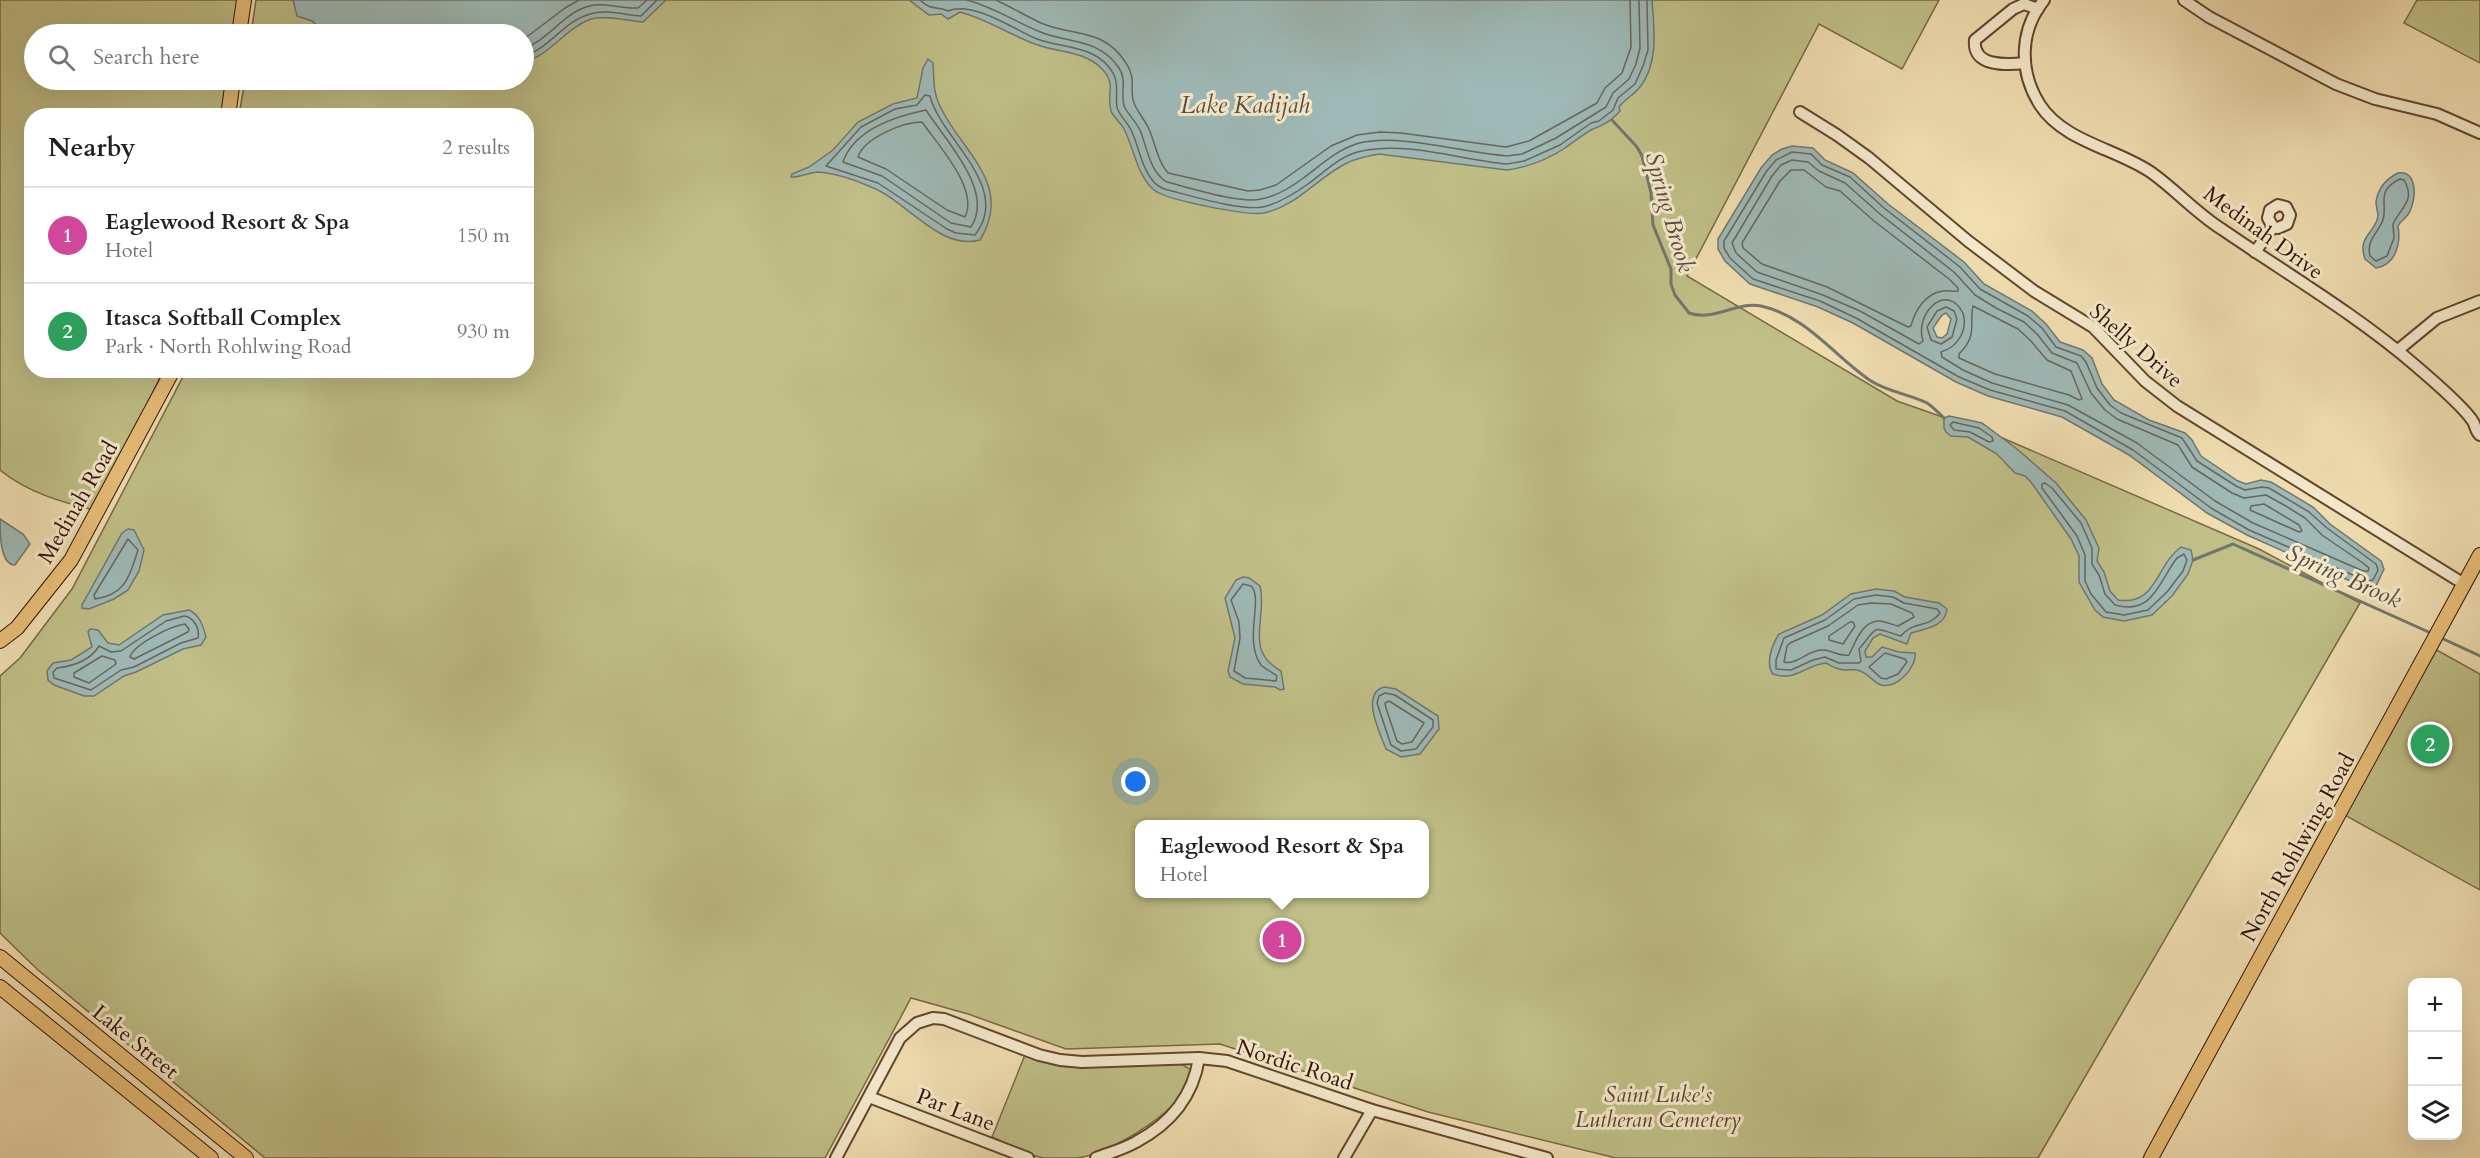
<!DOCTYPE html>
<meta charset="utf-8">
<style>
:root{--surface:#fff;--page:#f6f6f6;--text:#202124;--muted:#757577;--line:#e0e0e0;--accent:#db2777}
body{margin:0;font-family:Cardo,serif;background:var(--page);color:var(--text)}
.controls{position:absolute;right:18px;bottom:18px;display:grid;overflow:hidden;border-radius:12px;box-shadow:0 6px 24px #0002}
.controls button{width:54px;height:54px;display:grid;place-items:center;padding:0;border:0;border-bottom:2px solid var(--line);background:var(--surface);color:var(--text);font:30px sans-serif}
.you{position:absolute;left:1136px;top:782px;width:21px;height:21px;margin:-15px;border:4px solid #fff;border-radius:50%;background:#1a73e8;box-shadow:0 0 0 9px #1a73e833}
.badge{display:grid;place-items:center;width:39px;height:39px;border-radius:50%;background:var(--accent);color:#fff;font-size:20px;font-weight:700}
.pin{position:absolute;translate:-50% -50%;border:3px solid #fff;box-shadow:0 2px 6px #0006}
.popup{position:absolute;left:1135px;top:820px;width:294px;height:78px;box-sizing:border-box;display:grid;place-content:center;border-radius:12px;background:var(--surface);filter:drop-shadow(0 2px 4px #0005);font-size:20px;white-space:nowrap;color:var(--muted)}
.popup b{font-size:22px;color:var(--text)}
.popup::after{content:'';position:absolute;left:50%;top:100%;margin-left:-12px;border:12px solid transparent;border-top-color:var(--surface)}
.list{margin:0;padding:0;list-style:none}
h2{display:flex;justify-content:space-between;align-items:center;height:78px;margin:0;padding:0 24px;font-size:26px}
h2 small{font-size:20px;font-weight:400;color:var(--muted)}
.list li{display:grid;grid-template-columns:39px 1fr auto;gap:18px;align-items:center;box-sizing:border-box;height:96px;padding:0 24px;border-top:2px solid var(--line)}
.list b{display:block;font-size:22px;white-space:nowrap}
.list p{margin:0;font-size:20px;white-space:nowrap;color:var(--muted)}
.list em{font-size:20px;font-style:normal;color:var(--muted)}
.icon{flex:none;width:33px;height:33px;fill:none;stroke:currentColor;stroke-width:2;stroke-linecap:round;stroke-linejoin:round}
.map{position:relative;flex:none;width:2480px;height:1158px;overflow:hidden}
.search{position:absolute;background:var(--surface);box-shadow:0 6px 24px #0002;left:24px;top:24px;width:510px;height:66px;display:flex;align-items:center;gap:15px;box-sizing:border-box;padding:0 21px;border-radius:33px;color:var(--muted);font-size:22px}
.panel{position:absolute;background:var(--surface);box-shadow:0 6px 24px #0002;left:24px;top:108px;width:510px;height:270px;border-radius:24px}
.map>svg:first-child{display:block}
</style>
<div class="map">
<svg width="2480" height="1158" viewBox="0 0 2480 1158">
<rect width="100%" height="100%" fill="#f0deb1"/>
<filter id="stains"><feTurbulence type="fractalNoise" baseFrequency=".00333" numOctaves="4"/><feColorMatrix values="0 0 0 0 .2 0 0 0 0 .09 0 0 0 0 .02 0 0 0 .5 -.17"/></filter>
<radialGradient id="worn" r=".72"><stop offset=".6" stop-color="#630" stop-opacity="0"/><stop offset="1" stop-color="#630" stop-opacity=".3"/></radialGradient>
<g fill="#c0bf87" stroke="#7a6845" stroke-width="1.5" fill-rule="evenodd">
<path d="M 0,0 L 242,0 L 237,34 L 34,34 L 34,80 L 229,80 L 223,115 L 32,116 L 32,370 L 163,371 L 98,511 C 64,503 28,493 0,470 Z"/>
<path d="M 256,0 L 1939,0 L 1902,69 L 1819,24 L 1687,276 L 1897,401 L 1954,421 L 1977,427 L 2259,549 L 2360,603 L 2038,1158 L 1616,1158 L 1428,1112 L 1220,1044 L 1066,1049 L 968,1014 L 911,998 L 825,1158 L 265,1158 L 38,970 L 0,933 L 0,676 L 20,658 L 72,589 L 186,371 L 526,370 L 526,116 L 239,115 L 245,80 L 524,80 L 524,34 L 251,34 ZM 1140,824 L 1424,824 L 1424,894 L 1140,894 Z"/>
<path d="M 2417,0 L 2480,0 L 2480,63 L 2404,23 Z"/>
<path d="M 2433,648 L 2480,674 L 2480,890 L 2341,813 Z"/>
<path d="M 1025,1055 L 1056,1065 L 1074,1067 L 1179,1063 L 1190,1069 C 1199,1103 1105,1157 1076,1158 C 1066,1158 1053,1158 1044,1158 C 1026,1155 1008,1144 992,1137 Z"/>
</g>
<g fill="#9eb9b6" stroke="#73766e" stroke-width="1.5" fill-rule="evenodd">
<path d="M 293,0 L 666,0 L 643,22 C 628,21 606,15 591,19 C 565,28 550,56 524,62 L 524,34 L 326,34 L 312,21 L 297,16 Z"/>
<path d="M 909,0 L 1652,0 C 1654,28 1659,63 1640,87 C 1634,95 1625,99 1619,107 L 1620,111 C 1610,122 1605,124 1593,129 C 1583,134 1574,142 1565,148 C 1547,160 1528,167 1507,170 L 1379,154 C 1367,156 1356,158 1345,164 C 1316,179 1297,206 1264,213 C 1247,216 1166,200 1154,190 C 1137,176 1134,148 1124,129 C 1121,123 1113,117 1111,111 C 1106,94 1117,84 1102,69 C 1084,50 1057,53 1035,44 C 1008,34 989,20 960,12 L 948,19 L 941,14 L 929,15 Z"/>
<path d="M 928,59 L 933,63 C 934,77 933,92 939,104 C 959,150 1015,183 980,240 C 939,251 906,200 871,187 C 855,180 835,173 818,172 C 809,172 800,178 791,177 L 792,174 L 809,167 L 833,150 L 858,122 L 893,104 L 917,98 L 923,68 Z"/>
<path d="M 1792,146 L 1813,148 L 1825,160 L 1853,173 L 1888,204 L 1964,262 L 1984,284 L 2032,311 L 2046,324 L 2060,342 L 2083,350 L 2092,358 L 2102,384 L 2114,400 L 2149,420 L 2185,433 L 2192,440 L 2201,456 L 2238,481 L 2246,484 L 2261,480 L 2271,482 L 2313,507 L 2330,524 L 2381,561 L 2384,569 L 2376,586 L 2369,588 L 2357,584 L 2247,535 L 2207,513 L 2129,455 L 2062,417 L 1988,396 L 1956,382 L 1853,323 L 1818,307 L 1750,284 L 1725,261 L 1718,249 L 1718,239 L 1761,168 L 1772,155 L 1782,149 ZM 1946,313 L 1951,319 L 1947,334 L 1942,338 L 1937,337 L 1933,328 L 1942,315 Z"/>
<path d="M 2398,173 C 2418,170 2416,199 2410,211 C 2408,217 2401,220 2398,226 C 2401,243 2396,265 2376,268 L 2365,259 C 2357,236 2375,234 2378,216 C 2378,211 2376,207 2376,202 C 2378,188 2386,179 2398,173 Z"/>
<path d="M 1949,416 L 1982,423 L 2017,449 L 2056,483 L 2086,520 L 2099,548 L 2097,561 L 2104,572 L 2110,591 L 2118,600 C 2157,606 2155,566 2181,547 L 2191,550 L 2193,560 L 2188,574 L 2172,596 L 2152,615 L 2124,621 L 2103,617 L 2095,610 L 2079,582 L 2079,556 L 2071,539 L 2031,482 L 2025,476 L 2015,473 L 1997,454 L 1985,447 L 1968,437 L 1951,436 L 1946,432 L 1944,428 L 1944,418 Z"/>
<path d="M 0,519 L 23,534 L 30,544 L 15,565 C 0,565 0,533 0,519 Z"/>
<path d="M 128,529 L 134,530 L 144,550 L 139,571 L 128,590 L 114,599 L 89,609 L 82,608 L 82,605 L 122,533 Z"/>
<path d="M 1243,577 L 1249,578 L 1260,586 C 1268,618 1243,650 1281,671 L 1284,689 L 1280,690 L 1275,687 L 1243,684 L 1230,677 L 1228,671 L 1235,638 L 1225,598 L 1236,580 Z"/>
<path d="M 1876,589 L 1894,591 L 1905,597 L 1939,603 L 1947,609 C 1945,627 1925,629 1911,633 L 1907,644 L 1880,634 L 1873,638 L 1865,651 L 1866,657 L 1872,657 L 1882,647 L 1899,652 L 1915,653 C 1917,667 1897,689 1881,685 C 1872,682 1868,672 1857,670 C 1851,669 1845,671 1839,669 C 1834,668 1830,665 1826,663 C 1805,665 1796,682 1773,674 C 1765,663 1772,645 1779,634 L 1822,615 L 1851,594 Z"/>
<path d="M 189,610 C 200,615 203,626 206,637 L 201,645 L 183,649 L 136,672 L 124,676 L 94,696 L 84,696 L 54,685 L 48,680 L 47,671 L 53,663 L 71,660 L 92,647 L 88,632 L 90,629 L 98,630 L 108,643 L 119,645 L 163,615 Z"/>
<path d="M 1384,687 L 1396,689 L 1438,716 L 1439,729 L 1420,754 L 1401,757 L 1386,749 C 1380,733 1360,694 1384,687 Z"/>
</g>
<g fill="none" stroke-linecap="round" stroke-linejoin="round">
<g stroke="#68665c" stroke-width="1.5">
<path d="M 920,0 C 933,12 936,5 948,11 C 972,0 1015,30 1037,39 C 1064,49 1099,45 1114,75 C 1119,85 1115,96 1117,107 C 1118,114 1128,123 1131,130 C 1139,146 1141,167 1153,181 C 1156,185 1160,187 1164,189 C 1189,195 1239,211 1263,207 C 1280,203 1294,194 1308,184 C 1325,172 1340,155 1362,151 C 1407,141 1461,160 1507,164 L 1524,161 L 1560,145 L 1591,123 L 1599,121 L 1613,110 L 1618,98 L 1635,84 L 1643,66 L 1648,50 L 1647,0"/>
<path d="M 967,0 C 993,7 1014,21 1038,31 C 1067,44 1098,37 1119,68 C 1128,81 1119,96 1125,108 C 1129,115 1136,122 1140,130 C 1147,147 1150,173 1167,182 C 1190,188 1240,204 1261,199 C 1277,196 1290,188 1302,179 C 1320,166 1335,151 1356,144 C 1397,132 1464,153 1507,156 L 1522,154 L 1556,138 L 1606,107 L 1613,93 L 1629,79 L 1636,64 L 1640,48 L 1639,0"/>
<path d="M 996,0 C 1011,7 1026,16 1041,23 C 1073,37 1103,27 1126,63 C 1137,79 1129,90 1134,103 C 1137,111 1144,119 1148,127 C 1155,141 1157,161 1168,173 L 1248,191 L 1260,190 L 1276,185 L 1331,146 L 1357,135 L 1380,132 L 1401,133 L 1506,147 L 1529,141 L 1597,103 L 1605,88 L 1622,73 L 1631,47 L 1630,0"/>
<path d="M 524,39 L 565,8 L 579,0"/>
<path d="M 524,48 C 546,42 562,15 586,7 C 603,1 621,9 638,8 L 647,0"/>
<path d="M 524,56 C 549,49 564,21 590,14 C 606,9 625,15 641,16 L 657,0"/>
<path d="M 925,95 L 930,96 C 940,138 1013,187 975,235 L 956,233 L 947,229 L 878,183 L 826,166 L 861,127 L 895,109 L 917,105 Z"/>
<path d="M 926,110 C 945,140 995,191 971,227 L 951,223 L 882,176 L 843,162 C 854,129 897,116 926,110 Z"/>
<path d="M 922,122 C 938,145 979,189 965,217 L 947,210 L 886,169 L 858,157 C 864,138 903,122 922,122 Z"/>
<path d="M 1792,152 L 1811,154 L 1822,165 L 1850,177 L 1884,208 L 1960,267 L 1980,289 L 2028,316 L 2042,328 L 2056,347 L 2081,356 L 2086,362 L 2097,388 L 2110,405 L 2121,413 L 2182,438 L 2197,461 L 2236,486 L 2245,490 L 2262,487 L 2269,488 L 2309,512 L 2327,528 L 2376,564 L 2378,570 L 2373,580 L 2369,581 L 2360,578 L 2249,530 L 2211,508 L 2133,450 L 2065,411 L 1990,390 L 1959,377 L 1856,318 L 1820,301 L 1753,279 L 1730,258 L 1724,248 L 1724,241 L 1766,172 L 1776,160 Z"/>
<path d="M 1792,160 L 1808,162 L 1819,171 L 1845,183 L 1880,214 L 1955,273 L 1975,295 L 1996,308 L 2024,322 L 2037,334 L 2052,353 L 2077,363 L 2091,393 L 2105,410 L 2117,419 L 2178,445 L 2192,467 L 2232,493 L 2244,498 L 2266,495 L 2284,505 L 2305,518 L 2322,535 L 2363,563 L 2369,568 L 2368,571 L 2363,571 L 2253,523 L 2215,501 L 2137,443 L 2068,405 L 1992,383 L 1963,370 L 1942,357 L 1941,352 C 1958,347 1968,330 1963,313 C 1946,281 1914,314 1923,341 L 1919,344 L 1860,311 L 1823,295 L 1757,272 L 1736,253 L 1732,243 L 1772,176 L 1781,165 Z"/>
<path d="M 1791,170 L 1804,170 L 1826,187 L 1840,191 L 1874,221 L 1949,279 L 1958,288 L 1958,291 C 1953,292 1948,290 1943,291 C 1926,293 1915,310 1911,326 L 1908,327 L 1827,287 L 1762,264 L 1743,248 L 1742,243 L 1780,181 Z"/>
<path d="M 2400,179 L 2404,180 C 2416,201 2401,207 2393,224 L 2394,238 L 2387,256 L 2376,261 L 2370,256 C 2366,240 2378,233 2383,220 C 2388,204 2375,191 2400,179 Z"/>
<path d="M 1973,306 L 2018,329 L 2030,340 L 2047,360 L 2071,371 L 2082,399 L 2079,400 L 2069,395 L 1995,374 L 1959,358 L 1959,354 C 1978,335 1969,325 1973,306 Z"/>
<path d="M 1946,307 L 1954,311 L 1957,319 L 1952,337 L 1941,344 L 1931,340 L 1927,327 L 1937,311 Z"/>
<path d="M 1953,422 L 1979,428 L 1992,437 L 1993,441 L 1989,442 L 1970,432 L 1954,430 L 1950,425 Z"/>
<path d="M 2042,484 L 2045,483 L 2052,488 L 2081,523 L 2092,548 L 2092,564 L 2099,575 L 2105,594 L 2115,605 C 2153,616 2159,581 2177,558 L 2184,554 L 2187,560 L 2183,571 L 2167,592 L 2148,610 L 2124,615 L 2106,612 L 2091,594 L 2085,581 L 2085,555 L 2077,536 L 2042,488 Z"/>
<path d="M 2264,504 L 2299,525 L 2302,531 L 2299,532 L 2250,510 L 2251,506 Z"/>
<path d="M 128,539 L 138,550 C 130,575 126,595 95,599 L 94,595 Z"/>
<path d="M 1243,584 L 1251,586 C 1264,598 1243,640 1261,665 C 1265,669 1272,672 1277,676 L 1276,681 L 1245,678 L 1234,671 L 1240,638 L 1239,622 L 1231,600 Z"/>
<path d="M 1876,595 L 1893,597 L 1904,603 L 1937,609 L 1940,613 C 1928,629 1914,620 1901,636 C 1870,627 1880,624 1859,649 L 1861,661 L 1859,663 L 1839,663 L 1825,657 L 1813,660 L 1791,670 L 1776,669 L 1776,660 L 1784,638 L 1825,620 L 1854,599 Z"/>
<path d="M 1871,603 L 1891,604 L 1912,613 L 1914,617 L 1898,626 C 1892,625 1885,621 1879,621 C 1862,621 1855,643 1849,655 C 1837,657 1829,647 1816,651 C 1805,654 1794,665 1784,662 L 1787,646 L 1790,643 L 1828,626 L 1858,605 Z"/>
<path d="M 184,616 C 194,617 200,629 198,638 L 181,643 L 134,667 L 121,670 L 91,690 L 54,678 L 53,672 L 57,668 C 74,666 90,661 99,646 L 111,652 L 121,651 L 166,621 Z"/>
<path d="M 1850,622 L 1853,622 L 1855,626 L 1843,644 L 1829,640 L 1829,636 Z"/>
<path d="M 185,624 L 189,629 L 188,632 L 134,659 L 130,657 C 134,644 171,626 185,624 Z"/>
<path d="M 1885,653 L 1905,659 L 1907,662 L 1898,674 L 1886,679 L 1881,678 L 1869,667 Z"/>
<path d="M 102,656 L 115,660 L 116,664 L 89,683 L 74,677 L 74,673 Z"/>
<path d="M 1385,693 L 1395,695 L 1433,720 L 1433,727 L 1416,749 L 1401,751 L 1391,745 L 1377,703 L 1379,696 Z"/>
<path d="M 1389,701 L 1424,723 L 1412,742 L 1402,744 L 1397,741 L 1386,708 L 1385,703 Z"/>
</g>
<g stroke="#73766e" stroke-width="3">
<path d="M 1612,120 L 1637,147 L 1642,156 L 1651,193 L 1653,225 L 1671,269 L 1671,284 L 1675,295 L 1689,313 C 1713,322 1737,301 1761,306 C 1807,316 1834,356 1871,381 C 1888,392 1912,395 1927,403 C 1933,407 1939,413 1944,418"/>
<path d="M 2193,560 L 2233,544 L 2433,634"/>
<path d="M 2439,637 L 2480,656"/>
</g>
<g stroke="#62452e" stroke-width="14">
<g id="minor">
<path d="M 2044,0 C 2019,31 2019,72 2040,105 C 2064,142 2118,149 2152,173 C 2177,191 2197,214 2223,230 C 2287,274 2357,315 2416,366 C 2432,380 2460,403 2472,420 C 2476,425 2475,431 2480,435"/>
<path d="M 2184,0 L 2209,17 L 2336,84 L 2375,99 L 2437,114 L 2480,133"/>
<path d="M 2025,63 C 2007,65 1972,67 1975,40 L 2013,9 L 2024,4 L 2038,9"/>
<path d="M 1800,112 L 1837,135 L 1869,158 L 1968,241 L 2034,291 L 2093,327 L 2145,381 L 2177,406 L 2464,584"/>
<path d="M 2255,252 L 2273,227 L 2278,228 L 2287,224 L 2290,215 L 2286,207 L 2278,205 L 2270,210 L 2268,218 L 2273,227"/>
<path d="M 2398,350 L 2437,318 L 2480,301"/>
<path d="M 869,1097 L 1028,1158"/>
<path d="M 836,1158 L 900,1038 L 917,1023 L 933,1018 L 944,1019 L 1039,1055 L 1060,1060 L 1082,1062 L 1199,1058 L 1227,1061 L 1372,1110 L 1547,1158"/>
<path d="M 1096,1158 C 1109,1153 1124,1149 1136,1142 C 1170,1124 1193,1096 1199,1058"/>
<path d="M 1344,1158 L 1372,1110"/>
</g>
</g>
<g stroke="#331203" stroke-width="16">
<g id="major">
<path d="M 239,34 L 244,0"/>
<path d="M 228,116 L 233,80"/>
<path d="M 0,641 L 17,628 L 71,560 L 173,370"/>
<path d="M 0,957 L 246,1158"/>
<path d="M 0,987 L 211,1158"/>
<path d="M 2151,1158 L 2480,555"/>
</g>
</g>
<use href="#minor" stroke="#f5eacc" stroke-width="10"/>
<use href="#major" stroke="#e8bf78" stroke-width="14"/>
</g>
<g text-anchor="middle" stroke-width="6" stroke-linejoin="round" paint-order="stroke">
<g font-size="22" fill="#331203" stroke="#f5eacc">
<text transform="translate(2264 232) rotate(36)" y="8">Medinah Drive</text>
<text transform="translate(2137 345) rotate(41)" y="8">Shelly Drive</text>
<text transform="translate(77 502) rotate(-60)" y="8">Medinah Road</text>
<text transform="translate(2297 847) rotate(-61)" y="8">North Rohlwing Road</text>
<text transform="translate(136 1041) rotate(39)" y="8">Lake Street</text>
<text transform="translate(1295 1064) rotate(18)" y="8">Nordic Road</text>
<text transform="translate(956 1109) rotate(21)" y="8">Par Lane</text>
</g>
<g font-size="22" font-style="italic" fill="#5d462b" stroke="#f5eacc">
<text x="1658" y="1102">Saint Luke's<tspan x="1658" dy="25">Lutheran Cemetery</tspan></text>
</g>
<g font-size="24" font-style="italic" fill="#584c42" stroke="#f5eacc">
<text x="1245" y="113">Lake Kadijah</text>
<text transform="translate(1670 212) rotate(74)" y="8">Spring Brook</text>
<text transform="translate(2344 576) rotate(24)" y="8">Spring Brook</text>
</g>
</g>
<rect width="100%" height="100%" filter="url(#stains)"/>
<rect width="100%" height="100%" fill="url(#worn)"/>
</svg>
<div class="controls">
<button>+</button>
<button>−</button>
<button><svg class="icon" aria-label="layers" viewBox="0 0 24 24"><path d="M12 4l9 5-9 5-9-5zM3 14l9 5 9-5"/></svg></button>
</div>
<div class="you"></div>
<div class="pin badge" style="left:1282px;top:940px;background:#d1479c">1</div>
<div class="popup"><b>Eaglewood Resort &amp; Spa</b>Hotel</div>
<div class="pin badge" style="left:2430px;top:744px;background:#2e9e5b">2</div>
<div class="search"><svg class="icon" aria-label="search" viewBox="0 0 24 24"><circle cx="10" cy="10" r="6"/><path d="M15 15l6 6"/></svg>Search here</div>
<section class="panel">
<h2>Nearby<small>2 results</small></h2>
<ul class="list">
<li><span class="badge" style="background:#d1479c">1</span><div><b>Eaglewood Resort &amp; Spa</b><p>Hotel</p></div><em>150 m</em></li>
<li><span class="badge" style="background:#2e9e5b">2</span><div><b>Itasca Softball Complex</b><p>Park · North Rohlwing Road</p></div><em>930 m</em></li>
</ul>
</section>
</div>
